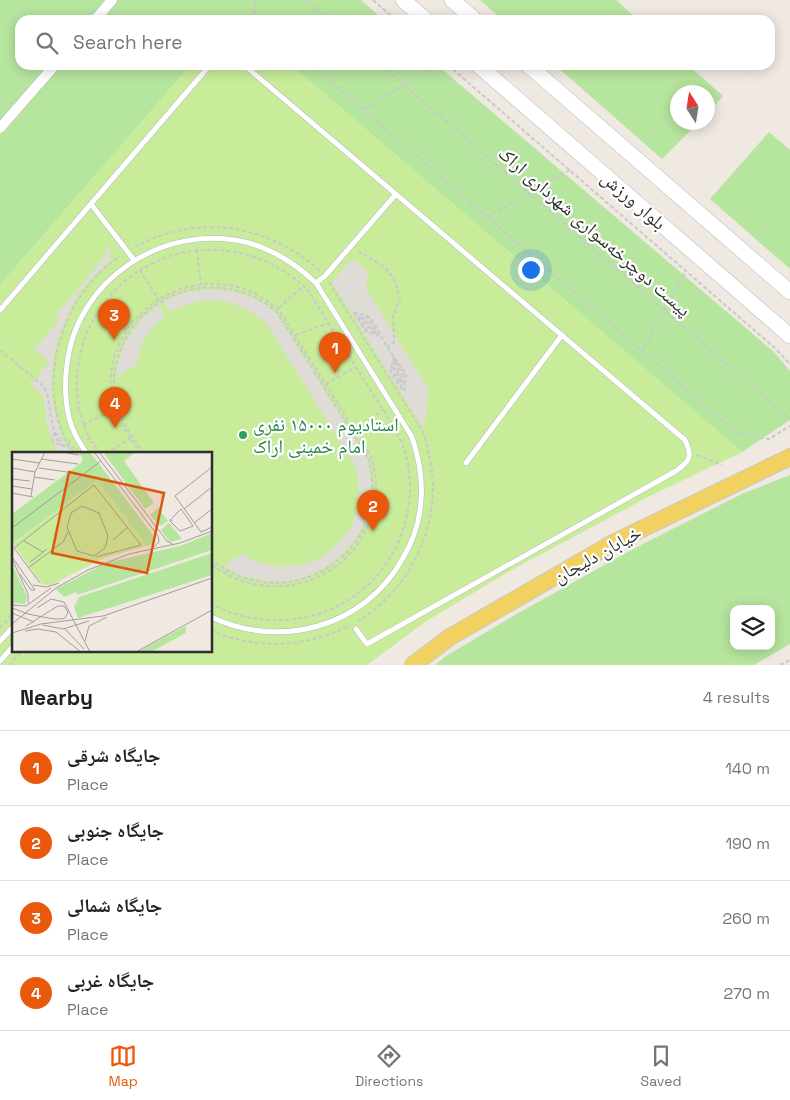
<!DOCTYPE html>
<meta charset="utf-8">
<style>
:root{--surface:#fff;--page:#f6f6f6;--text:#222;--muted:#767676;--line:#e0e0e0;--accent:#ea580c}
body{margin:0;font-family:"Space Grotesk","Noto Naskh Arabic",sans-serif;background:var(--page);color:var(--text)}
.controls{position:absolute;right:15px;bottom:15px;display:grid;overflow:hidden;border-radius:10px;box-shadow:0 2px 12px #0003}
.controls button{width:45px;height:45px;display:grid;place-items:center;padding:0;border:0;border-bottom:1px solid var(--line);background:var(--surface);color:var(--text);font:25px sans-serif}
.compass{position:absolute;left:670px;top:85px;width:45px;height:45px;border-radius:50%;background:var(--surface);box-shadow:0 2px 12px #0003;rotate:348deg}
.you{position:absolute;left:530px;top:269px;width:18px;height:18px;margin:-12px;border:4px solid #fff;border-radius:50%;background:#1a73e8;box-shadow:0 0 0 8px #1a73e833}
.badge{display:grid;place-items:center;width:32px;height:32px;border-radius:50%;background:var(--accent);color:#fff;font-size:16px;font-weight:700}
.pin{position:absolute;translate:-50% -41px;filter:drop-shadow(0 1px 2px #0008)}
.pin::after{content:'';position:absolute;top:26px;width:18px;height:15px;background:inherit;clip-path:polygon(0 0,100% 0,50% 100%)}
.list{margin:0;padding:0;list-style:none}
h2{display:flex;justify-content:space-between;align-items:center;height:65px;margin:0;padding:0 20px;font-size:21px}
h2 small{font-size:16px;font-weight:400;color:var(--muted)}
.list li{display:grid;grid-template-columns:32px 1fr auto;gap:15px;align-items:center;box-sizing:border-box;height:75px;padding:0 20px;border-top:1px solid var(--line)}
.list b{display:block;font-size:19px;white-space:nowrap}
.list p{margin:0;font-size:16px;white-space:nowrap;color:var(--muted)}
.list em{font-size:16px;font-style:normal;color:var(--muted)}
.icon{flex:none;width:28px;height:28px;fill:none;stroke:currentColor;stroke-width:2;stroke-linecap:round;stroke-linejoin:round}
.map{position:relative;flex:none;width:790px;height:665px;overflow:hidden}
.search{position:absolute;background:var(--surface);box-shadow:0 2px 12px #0003;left:15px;right:15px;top:15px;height:55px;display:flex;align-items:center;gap:12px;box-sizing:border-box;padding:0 18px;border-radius:15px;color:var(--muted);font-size:19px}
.sheet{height:365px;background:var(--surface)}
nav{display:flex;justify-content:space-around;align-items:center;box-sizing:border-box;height:70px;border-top:1px solid var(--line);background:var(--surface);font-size:14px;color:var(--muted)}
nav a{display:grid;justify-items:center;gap:2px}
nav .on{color:var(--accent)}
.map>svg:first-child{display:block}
</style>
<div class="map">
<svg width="790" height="665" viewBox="0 0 790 665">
<rect width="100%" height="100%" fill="#efe9e1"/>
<g fill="#b6e59e" fill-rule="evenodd">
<path d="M 0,0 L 361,0 L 384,20 L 238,20 L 233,16 L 230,20 L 20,20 L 20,65 L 191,65 L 0,285 Z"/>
<path d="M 480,0 L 616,0 L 638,20 L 503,20 Z"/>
<path d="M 291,65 L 437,65 L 774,352 L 790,371 L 790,420 L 742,452 Z"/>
<path d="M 555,65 L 688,65 L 723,96 L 708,113 L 708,92 L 678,92 L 678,122 L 698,123 L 662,159 Z"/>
<path d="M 769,132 L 790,150 L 790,269 L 710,199 Z"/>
<path d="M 790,475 L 790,644 L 754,665 L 435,665 L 446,656 L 515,615 L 633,549 L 744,493 ZM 734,609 L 771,609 L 771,646 L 734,646 Z"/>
</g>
<path fill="#c9ec9a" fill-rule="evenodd" d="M 191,65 L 291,65 L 742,452 L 648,497 L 508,572 L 425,622 L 367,665 L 0,665 L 0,285 ZM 14,454 L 211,454 L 211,651 L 14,651 Z"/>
<g fill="#dfdcd8">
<path d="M 109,246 L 110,254 L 110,261 L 89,281 L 78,294 L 70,309 L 57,340 L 54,356 L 52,372 L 51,389 L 53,406 L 62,439 L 70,452 L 67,454 L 60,454 L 53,443 L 47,425 L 43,395 L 30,385 L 49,362 L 34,349 L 60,319 L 56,315 L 106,255 L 105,250 Z"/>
<path d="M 351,261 L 358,262 L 368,272 L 366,289 L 429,390 L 424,429 L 332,282 L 349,262 Z"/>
<path d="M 208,289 L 232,291 L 244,294 L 266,305 L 276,313 L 368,460 L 371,484 L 371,497 L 365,520 L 360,532 L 353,542 L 336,560 L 326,567 L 304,578 L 279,582 L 267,581 L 243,576 L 223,566 L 242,554 L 260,563 L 280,567 L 301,565 L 320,558 L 328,553 L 336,546 L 349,531 L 357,512 L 359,492 L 357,472 L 353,462 L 268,326 L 261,319 L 244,308 L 225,301 L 215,300 L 195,302 L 176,309 L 170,312 L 163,302 L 183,293 Z"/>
<path d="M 158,305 L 165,316 L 152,328 L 146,337 L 142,345 L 136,365 L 116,378 L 118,362 L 127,339 L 142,319 Z"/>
</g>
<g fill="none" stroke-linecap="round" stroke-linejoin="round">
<g stroke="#b4b7c1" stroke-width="6">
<g id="lane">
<path d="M 244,65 L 685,440 C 693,457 690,461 676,471 L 367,644 L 356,629"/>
<path d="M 91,204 L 134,260"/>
<path d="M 316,283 L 325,276 L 396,194"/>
<path d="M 0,310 L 210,65"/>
<path d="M 87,454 C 83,447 78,441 75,434 C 65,414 64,386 67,364 C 77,279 164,223 245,242 C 273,249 296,264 316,283 L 412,437 C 419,458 423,478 421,500 C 420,521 413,541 403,558 C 365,627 281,650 211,617"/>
<path d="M 466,463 L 562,335"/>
<path d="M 0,641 L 14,626"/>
<path d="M 0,661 L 14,645"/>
</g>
</g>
<g stroke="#b4b7c1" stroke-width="11">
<g id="street">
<path d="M 95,20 L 112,0"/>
<path d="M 0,128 L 55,65"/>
</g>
</g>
<g stroke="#b4b7c1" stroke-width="16">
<g id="secondary">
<path d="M 403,0 L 426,20"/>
<path d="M 452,0 L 475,20"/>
<path d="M 478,65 L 790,336"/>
<path d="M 528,65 L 790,292"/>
</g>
</g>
<g stroke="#c9c9c9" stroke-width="18">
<path id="primary" d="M 413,665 L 450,637 L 613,543 L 790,457"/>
</g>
<g stroke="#c9c9c9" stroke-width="2" stroke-dasharray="4 2.5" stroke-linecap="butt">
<path d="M 306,0 L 329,20"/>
<path d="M 373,0 L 396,20"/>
<path d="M 255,16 L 260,20"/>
<path d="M 253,20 L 255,16 L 255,0"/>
<path d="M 312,65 L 733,430 L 751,437 L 769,439 L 790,426"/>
<path d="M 381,65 L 790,419"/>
<path d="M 448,65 L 776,349 L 790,364"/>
<path d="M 363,110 L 437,65"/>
<path d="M 487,217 L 570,170"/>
<path d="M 135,247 C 196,213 269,224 320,271"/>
<path d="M 197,250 L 201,284"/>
<path d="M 358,251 L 383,266 L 394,278 L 400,299 L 393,316 L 394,342 L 387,347"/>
<path d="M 140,270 L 159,300"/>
<path d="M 329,282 L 423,432 C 428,449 432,466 433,484 C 434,539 404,595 356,622"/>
<path d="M 279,308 L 303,286"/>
<path d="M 97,312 L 127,330"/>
<path d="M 354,312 L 370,317 L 376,327 L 387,347 L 406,374 L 404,392"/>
<path d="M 354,313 L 366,332 L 380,336"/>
<path d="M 359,316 C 367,323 368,329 378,335"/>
<path d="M 358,317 L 368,331 L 371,332"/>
<path d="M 361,317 C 368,321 370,328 377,333"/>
<path d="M 365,317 L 368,318 L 377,332"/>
<path d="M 296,335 L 329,323"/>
<path d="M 0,350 L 42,385 L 47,392 L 51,418 L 56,437 L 58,441 L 63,446"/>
<path d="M 642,351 L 686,271"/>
<path d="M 394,357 L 390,371 L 403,391"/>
<path d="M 394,360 L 394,368 L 400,378 L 402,386"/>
<path d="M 395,362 C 396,370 402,375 403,383"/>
<path d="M 396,362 L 404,376 L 404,380"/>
<path d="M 392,367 L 392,370 L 401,385"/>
<path d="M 326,384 L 356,367"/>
<path d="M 83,425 L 114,409"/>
<path d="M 55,433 L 52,439 L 54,443 L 65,446 L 68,445 L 70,440"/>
<path d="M 55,433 L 59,436 L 62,443"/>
<path d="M 357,433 L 383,409"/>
<path d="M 87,440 L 90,438 C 78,418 75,392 78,368 C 88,283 175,228 257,258 C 277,265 293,276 308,290 C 330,326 352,361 374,396 C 386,415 401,434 406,456 C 412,478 411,501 405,523 C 382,608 288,644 211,604"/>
<path d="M 90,443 L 93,442 L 100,454"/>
<path d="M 74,447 L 70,449 C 34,384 60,297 120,256"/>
<path d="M 73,454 L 77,451"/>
<path d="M 106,454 L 131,438"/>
<path d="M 141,454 C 134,444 128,434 122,425 C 120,420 116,416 114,411 C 108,394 110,372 115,355 C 132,301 194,270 247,290 C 259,295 269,302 279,310 L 372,458 C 376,476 378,493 373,511 C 354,583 269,609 211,564"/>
<path d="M 144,454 C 134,438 119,419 115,400 C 112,382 115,362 123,344 C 143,299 197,276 244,293 C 257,297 267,304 277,312 L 369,459 C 373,476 374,492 370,509 C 358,560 306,591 256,581 C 239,578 225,570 211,560"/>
<path d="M 697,455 L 722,465"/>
<path d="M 0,628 L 14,612"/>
<path d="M 211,630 C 254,650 308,648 350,625"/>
<path d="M 9,665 L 22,651"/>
<path d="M 780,665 L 790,660"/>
</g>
<use href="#lane" stroke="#fff" stroke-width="5"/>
<use href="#street" stroke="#fff" stroke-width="10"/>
<use href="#secondary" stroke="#fff" stroke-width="15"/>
<use href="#primary" stroke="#f2d163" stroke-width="16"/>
</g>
<circle fill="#2e9e5b" stroke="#fff" stroke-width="2" cx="243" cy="435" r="5"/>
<g text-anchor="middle" stroke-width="4.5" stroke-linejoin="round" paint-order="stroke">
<g font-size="19" fill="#2e2e2e" stroke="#fff">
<text transform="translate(634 200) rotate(41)" y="7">بلوار ورزش</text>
<text transform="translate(595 231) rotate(41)" y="7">پیست دوچرخه‌سواری شهرداری اراک</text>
<text transform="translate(597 554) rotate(-29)" y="7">خیابان دلیجان</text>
</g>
<g font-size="19" fill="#27864d" stroke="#fff" text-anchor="start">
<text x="253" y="431">استادیوم ۱۵۰۰۰ نفری<tspan x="253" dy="22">امام خمینی اراک</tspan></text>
</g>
</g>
<g transform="translate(12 452)">
<rect width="200" height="200" fill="#efe9e1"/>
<path d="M 66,0 L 78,0 L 141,83 L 142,91 L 135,94 L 85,28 L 0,92 L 0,62 L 69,11 L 71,6 ZM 91,0 L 123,0 L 112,9 L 142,51 L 133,57 ZM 146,56 L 156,69 L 148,74 L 138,63 ZM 157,71 L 170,87 L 158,90 L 149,78 ZM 200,81 L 200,98 L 65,143 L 64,140 L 52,145 L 44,137 L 94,111 L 168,94 ZM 200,101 L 200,123 L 66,166 L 62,155 L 67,145 ZM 0,112 L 15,144 L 13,152 L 0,151 ZM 174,174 L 174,181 L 139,200 L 125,200 Z" fill="#b6e59e"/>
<path d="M 85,28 L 135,94 L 92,106 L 37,134 L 30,132 L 1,92 Z" fill="#c9ec9a"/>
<path fill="none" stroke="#a29e99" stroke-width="1" d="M 50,0 L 67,3M 82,0 L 146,84 L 147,90 L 142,95M 87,0 L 155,89 L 162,93M 0,7 L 28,11M 29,7 L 66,12M 200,15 L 163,44 L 189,80 L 200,75M 0,16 L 23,20M 27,16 L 55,20M 22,25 L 43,28M 0,27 L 18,29M 0,34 L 20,37M 0,41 L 21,45M 19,44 L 23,20 L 33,0M 70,54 L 87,61 L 96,84 L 93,96 L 82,104 L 65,99 L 55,75 L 59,61 ZM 172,57 L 200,35M 160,66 L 169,57 L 181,74 L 168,79 L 158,69 L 159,67 L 160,69M 182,71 L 200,57M 0,76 L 89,9M 101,88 L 116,75M 12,89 L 31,100M 0,105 L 23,138 L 19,138 L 8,122M 1,109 L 16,142 L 16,151M 18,110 L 35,97M 16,116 L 51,90 L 56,80M 28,131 L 2,96 L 82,33 L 129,93 L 84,105M 21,133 L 35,135 L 47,131M 0,153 L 14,154 L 39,136M 0,156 L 16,162M 25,156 L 39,147 L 52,150 L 78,200M 0,161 L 22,170M 0,172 L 44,136 L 76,118 L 117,102 L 168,91 L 200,79M 31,173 L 51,177 L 77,169M 14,174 L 19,171 L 33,162 L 46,154 L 52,154 L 56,160 L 53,166 L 48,167 L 43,167 L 31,165 L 16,162M 53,177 L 72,197M 13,179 L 26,177 L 44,180 L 69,200M 0,181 L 29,172 L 91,164 L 200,126M 73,189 L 77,174 L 95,165M 124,200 L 200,158"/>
<path fill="#df570e" fill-opacity="0.15" stroke="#df570e" stroke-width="2.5" d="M 57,20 L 152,41 L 135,121 L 40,101 Z"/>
<rect width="200" height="200" fill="none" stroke="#2e2e2e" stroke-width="2.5"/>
</g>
</svg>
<div class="controls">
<button><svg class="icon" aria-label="layers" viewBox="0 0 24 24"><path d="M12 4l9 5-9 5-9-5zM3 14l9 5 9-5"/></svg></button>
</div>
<svg class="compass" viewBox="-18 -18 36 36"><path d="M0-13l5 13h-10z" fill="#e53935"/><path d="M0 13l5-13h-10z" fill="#767676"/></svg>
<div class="you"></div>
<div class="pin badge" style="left:335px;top:373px">1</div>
<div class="pin badge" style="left:373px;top:531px">2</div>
<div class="pin badge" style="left:114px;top:340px">3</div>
<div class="pin badge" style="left:115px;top:428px">4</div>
<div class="search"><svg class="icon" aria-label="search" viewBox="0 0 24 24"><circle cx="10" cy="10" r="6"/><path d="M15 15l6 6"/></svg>Search here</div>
</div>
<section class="sheet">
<h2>Nearby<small>4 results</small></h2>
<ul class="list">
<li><span class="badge">1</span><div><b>جایگاه شرقی</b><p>Place</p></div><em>140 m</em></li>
<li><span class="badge">2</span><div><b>جایگاه جنوبی</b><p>Place</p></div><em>190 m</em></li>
<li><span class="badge">3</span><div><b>جایگاه شمالی</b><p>Place</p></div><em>260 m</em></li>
<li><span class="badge">4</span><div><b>جایگاه غربی</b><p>Place</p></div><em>270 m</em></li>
</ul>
</section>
<nav>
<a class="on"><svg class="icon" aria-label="map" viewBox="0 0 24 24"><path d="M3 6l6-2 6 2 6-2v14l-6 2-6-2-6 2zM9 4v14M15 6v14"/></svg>Map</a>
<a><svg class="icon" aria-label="directions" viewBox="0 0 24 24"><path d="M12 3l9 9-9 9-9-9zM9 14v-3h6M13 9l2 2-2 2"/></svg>Directions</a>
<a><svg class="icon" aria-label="saved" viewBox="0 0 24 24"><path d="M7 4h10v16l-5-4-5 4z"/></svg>Saved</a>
</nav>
